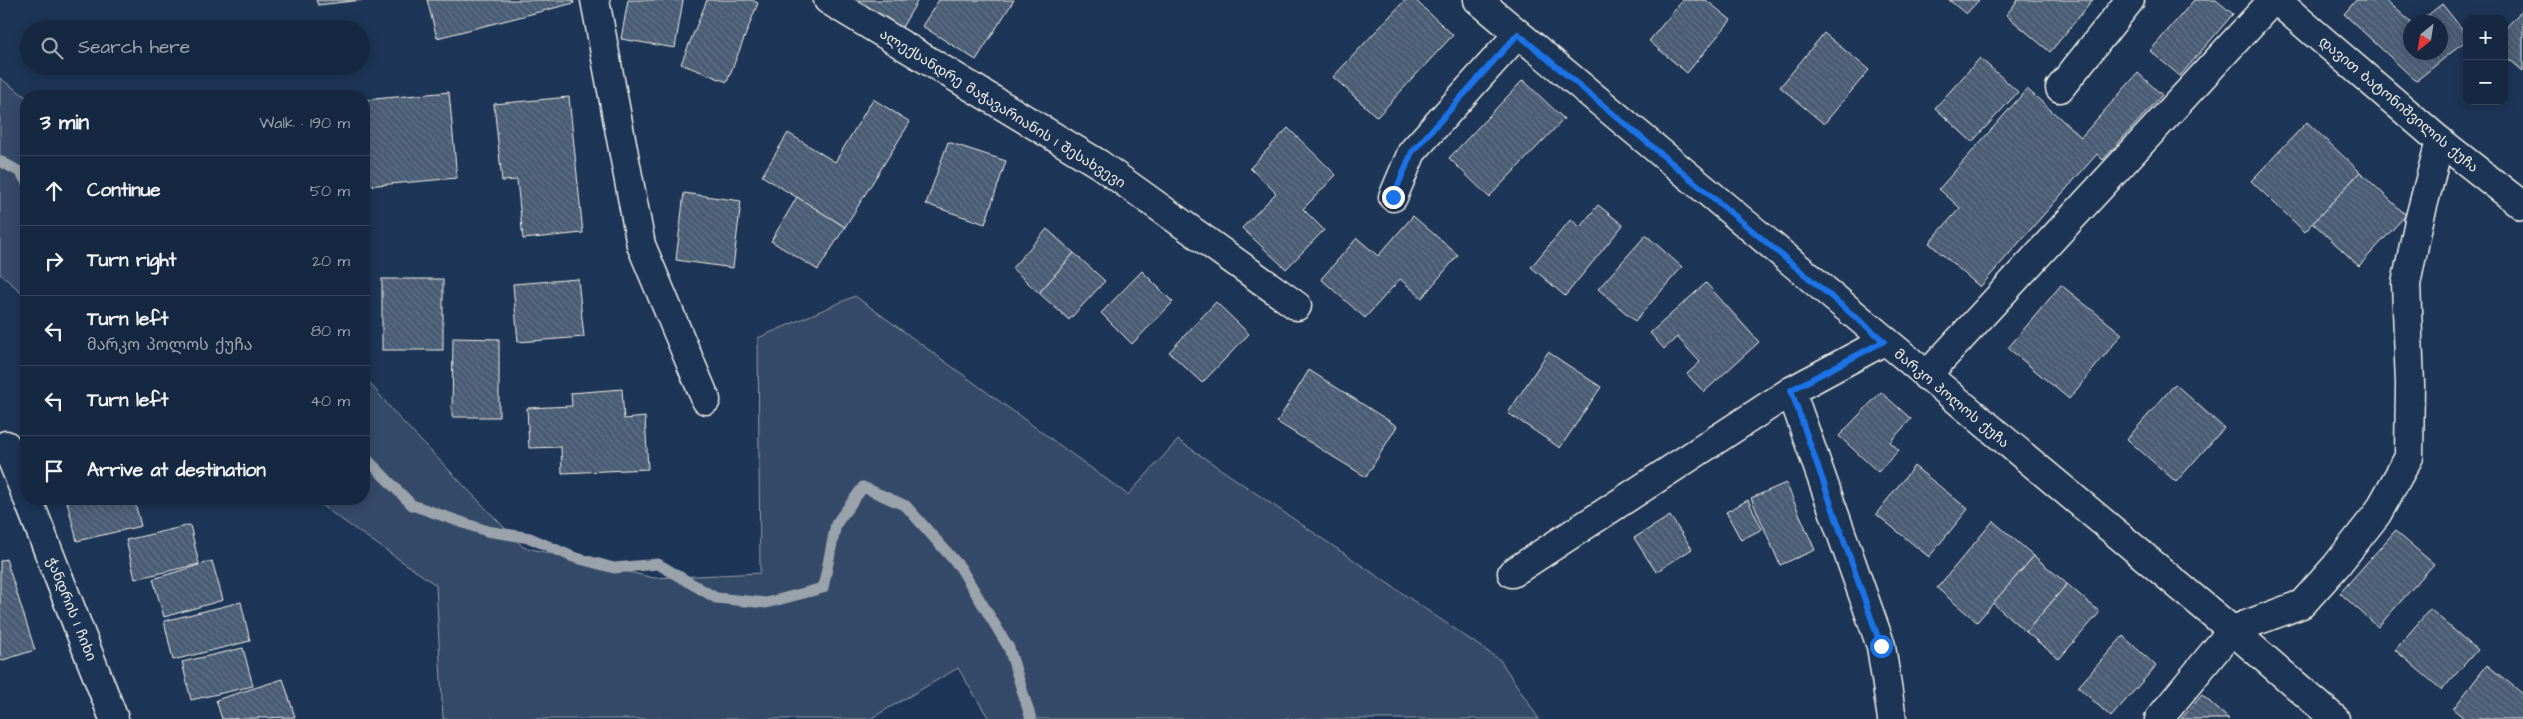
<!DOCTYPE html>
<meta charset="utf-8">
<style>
:root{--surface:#162841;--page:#23344c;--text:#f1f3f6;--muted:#9ea6b1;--line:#35445a}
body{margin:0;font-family:"Architects Daughter","Noto Sans Georgian",sans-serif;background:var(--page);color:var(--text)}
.controls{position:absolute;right:15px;top:15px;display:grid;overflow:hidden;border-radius:10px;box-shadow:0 2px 12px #0003}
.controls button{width:45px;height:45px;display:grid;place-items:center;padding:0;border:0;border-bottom:1px solid var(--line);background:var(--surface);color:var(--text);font:25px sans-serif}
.compass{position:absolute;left:2403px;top:15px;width:45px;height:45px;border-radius:50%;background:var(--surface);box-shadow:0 2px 12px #0003;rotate:210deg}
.stop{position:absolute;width:15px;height:15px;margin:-11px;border:4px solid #1a73e8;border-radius:50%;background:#fff}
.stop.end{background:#1a73e8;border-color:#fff;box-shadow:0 1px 5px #0008}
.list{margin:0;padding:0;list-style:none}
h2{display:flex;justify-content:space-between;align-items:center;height:65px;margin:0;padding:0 20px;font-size:21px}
h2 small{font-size:16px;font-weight:400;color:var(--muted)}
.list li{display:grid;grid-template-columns:32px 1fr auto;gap:15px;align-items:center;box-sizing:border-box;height:70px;padding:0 20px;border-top:1px solid var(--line)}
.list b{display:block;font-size:19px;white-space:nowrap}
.list p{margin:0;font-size:16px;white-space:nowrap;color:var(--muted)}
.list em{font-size:16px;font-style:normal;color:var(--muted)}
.icon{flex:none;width:28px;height:28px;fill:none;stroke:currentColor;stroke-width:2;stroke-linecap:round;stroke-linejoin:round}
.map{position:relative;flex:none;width:2523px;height:719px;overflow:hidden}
.search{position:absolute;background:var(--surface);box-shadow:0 2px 12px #0003;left:20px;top:20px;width:350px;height:55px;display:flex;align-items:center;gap:12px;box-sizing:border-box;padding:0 18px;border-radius:28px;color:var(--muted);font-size:19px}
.panel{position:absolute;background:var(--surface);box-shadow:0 2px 12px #0003;left:20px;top:90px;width:350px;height:415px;border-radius:20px}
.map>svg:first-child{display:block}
</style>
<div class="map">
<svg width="2523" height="719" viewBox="0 0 2523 719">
<defs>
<pattern id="building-back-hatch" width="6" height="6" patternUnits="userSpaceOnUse" patternTransform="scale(1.25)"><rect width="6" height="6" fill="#485b74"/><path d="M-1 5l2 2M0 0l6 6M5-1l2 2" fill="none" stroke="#637388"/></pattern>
</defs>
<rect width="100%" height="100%" fill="#1d3557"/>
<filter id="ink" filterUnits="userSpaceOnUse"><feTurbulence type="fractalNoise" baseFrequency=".02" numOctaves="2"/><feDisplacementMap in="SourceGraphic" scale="10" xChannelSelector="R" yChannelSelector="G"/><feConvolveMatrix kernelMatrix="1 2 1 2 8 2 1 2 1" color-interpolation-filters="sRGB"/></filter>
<g filter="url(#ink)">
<g fill="#354a67" stroke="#949ea8">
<path d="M 0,78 L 26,97 L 26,296 L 0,274 Z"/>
<path d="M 855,296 L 1128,495 L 1178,440 L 1500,660 L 1539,719 L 989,719 L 958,668 L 870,719 L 443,719 L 436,585 L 312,499 L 364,499 L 364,376 L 398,417 L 523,547 L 654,578 L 760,573 L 758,338 Z"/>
</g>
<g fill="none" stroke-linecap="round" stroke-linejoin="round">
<g stroke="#9aa2ab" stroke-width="11">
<path d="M 0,161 L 20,172 L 26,181"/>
<path d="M 364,456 L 412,505 L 487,531 L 530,538 L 573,557 L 614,568 L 658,564 L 716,598 L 766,603 L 823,588 L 836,524 L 863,487 L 906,506 L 960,567 L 1009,648 L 1031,719"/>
</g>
</g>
<g fill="url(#building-back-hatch)" stroke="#f4f1e8">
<path d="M 316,0 L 362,0 L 318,5 Z"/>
<path d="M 427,0 L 573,0 L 574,3 L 437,38 Z"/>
<path d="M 628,0 L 683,0 L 675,48 L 621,39 Z"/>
<path d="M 707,0 L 752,0 L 758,3 L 727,82 L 681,64 Z"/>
<path d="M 851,0 L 918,0 L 901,29 Z"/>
<path d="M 939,0 L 1014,0 L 976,60 L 922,26 Z"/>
<path d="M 1405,0 L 1415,0 L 1453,35 L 1377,117 L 1333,77 Z"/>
<path d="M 1683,0 L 1706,0 L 1731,20 L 1687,73 L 1649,41 Z"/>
<path d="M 1949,0 L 1979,0 L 1966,14 Z"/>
<path d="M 2018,0 L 2093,0 L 2050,52 L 2006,15 Z"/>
<path d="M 2194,0 L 2216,0 L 2233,14 L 2180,76 L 2150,51 Z"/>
<path d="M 2356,0 L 2386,0 L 2411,22 L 2410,52 L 2440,52 L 2440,22 L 2419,22 L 2442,4 L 2467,35 L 2467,40 L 2416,81 L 2344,14 Z"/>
<path d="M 2523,9 L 2523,71 L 2504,55 L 2504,30 Z"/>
<path d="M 1824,33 L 1869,70 L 1824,124 L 1780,87 Z"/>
<path d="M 1980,58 L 2018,92 L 1972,142 L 1935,108 Z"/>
<path d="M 2138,73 L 2162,95 L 2103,160 L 2097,154 L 1980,287 L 1929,243 L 1960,208 L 1939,189 L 2027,89 L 2081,137 Z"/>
<path d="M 1523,80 L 1564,119 L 1489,197 L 1449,158 Z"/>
<path d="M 449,92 L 457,178 L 367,186 L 364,156 L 364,100 Z"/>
<path d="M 569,97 L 583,233 L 523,239 L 517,180 L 502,181 L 494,104 Z"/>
<path d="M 873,99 L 910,122 L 845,227 L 762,176 L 788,133 L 835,162 Z"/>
<path d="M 2307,122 L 2360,172 L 2305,232 L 2251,181 Z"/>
<path d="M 1288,128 L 1336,175 L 1303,209 L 1324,230 L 1286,269 L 1242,228 L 1276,193 L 1250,168 Z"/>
<path d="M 948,142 L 1006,161 L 985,224 L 926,204 Z"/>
<path d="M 2360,172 L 2406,215 L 2359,266 L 2313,223 Z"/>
<path d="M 684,193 L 741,201 L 733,268 L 676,260 Z"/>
<path d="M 797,197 L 845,227 L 818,270 L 771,241 Z"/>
<path d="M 1598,205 L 1623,225 L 1565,296 L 1531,267 L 1571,219 L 1580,227 Z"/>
<path d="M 1413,216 L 1458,255 L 1422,298 L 1400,279 L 1365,318 L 1321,279 L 1357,238 L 1378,256 Z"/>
<path d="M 1047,229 L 1074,253 L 1039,293 L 1012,268 Z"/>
<path d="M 1646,235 L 1682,267 L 1635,321 L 1598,289 Z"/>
<path d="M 1074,253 L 1105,281 L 1069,320 L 1039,293 Z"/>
<path d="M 1142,271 L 1173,302 L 1132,344 L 1101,313 Z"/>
<rect x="382" y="279" width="61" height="71"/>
<path d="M 578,279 L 584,337 L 518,342 L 513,284 Z"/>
<path d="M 1706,283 L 1759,342 L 1704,392 L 1687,374 L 1700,362 L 1677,337 L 1664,349 L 1650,333 Z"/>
<path d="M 2061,285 L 2122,334 L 2069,399 L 2008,348 Z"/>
<path d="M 1216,302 L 1249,334 L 1202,383 L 1169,352 Z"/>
<path d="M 453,338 L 499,339 L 499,417 L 452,417 Z"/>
<path d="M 1548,352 L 1601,387 L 1560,448 L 1508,413 Z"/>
<path d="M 1309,370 L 1397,426 L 1366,477 L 1277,422 Z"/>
<path d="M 2175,384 L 2224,428 L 2176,482 L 2127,439 Z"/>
<path d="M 622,389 L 624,419 L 645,417 L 648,469 L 562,473 L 561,447 L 529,448 L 527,408 L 572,406 L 571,393 Z"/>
<path d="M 1881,392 L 1911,419 L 1890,442 L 1899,450 L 1878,472 L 1839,436 Z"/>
<path d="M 1914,466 L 1968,509 L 1929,557 L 1876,514 Z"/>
<path d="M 1786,483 L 1815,550 L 1780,565 L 1751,498 Z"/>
<path d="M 83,499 L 134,499 L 141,526 L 77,541 L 67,502 Z"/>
<path d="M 1748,500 L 1762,529 L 1741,540 L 1726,512 Z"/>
<path d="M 1670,516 L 1692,549 L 1656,572 L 1634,538 Z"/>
<path d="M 1993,521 L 2034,556 L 1977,622 L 1937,588 Z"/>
<path d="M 190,525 L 199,564 L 135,579 L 126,540 Z"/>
<path d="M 2395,531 L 2434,564 L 2378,627 L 2340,593 Z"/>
<path d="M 2034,556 L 2067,584 L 2026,632 L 1993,603 Z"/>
<path d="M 6,559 L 35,650 L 0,661 L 0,561 Z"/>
<path d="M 212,561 L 223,600 L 164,617 L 153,579 Z"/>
<path d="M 2067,584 L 2100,612 L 2059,659 L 2026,632 Z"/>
<path d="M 241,602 L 250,641 L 173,660 L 164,621 Z"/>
<path d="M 2430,609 L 2477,650 L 2442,690 L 2395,650 Z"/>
<path d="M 2123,636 L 2156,666 L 2111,717 L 2078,687 Z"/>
<path d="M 243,648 L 253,686 L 191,700 L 182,662 Z"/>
<path d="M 2487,665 L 2523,694 L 2523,719 L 2465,719 L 2453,709 Z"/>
<path d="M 283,679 L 295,717 L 222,719 L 216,700 Z"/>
<path d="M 2202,695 L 2229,719 L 2181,719 Z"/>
</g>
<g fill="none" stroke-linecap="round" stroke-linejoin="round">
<g stroke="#f4f1e8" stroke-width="31">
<g id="minor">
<path d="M 595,0 L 641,245 L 706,400"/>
<path d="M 828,0 L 1099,164 L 1297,306"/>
<path d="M 1478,0 L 2232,630 L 2335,719"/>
<path d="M 2276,0 L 2440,141 L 2523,206"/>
<path d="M 2060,88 L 2130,0"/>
<path d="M 1393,197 L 1412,152 L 1518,34"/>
<path d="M 1926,376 L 2273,0"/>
<path d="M 1791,391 L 1881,646 L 1892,719"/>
<path d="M 6,445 L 26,495"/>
<path d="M 28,499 L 114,719"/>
<path d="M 1512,573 L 1791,391 L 1884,341"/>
<path d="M 2159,719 L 2232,630 L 2302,604 L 2336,566 L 2377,514 L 2409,457 L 2410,384 L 2406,284 L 2419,221 L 2440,141"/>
</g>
</g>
<use href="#minor" stroke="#1d3557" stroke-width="28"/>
</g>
</g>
<g fill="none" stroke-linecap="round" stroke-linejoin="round" filter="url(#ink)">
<path stroke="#1a73e8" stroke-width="6" d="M 1393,197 L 1412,152 L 1518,34 L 1884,341 L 1791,390 L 1881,646"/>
</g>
<g text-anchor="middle" stroke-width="4" stroke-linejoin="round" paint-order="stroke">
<g font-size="14" fill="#f4f1e8" stroke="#1d3557">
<text transform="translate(2399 104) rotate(40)" y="5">დავით ბატონიშვილის ქუჩა</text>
<text transform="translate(1003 108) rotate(32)" y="5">ალექსანდრე მაჭავარიანის I შესახვევი</text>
<text transform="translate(1952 398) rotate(40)" y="5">მარკო პოლოს ქუჩა</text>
<text transform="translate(72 609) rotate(68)" y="5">ჭანდრის I ჩიხი</text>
</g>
</g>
</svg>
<div class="controls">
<button>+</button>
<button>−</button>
</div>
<svg class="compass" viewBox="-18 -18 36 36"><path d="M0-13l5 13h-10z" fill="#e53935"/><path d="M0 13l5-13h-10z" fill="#9ea6b1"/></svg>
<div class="stop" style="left:1881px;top:646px"></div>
<div class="stop end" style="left:1393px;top:197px"></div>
<div class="search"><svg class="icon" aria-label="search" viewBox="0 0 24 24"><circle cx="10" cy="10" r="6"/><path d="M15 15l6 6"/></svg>Search here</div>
<section class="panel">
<h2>3 min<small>Walk · 190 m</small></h2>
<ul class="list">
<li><svg class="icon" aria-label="ahead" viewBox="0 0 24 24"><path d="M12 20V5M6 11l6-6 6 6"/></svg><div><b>Continue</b></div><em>50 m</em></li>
<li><svg class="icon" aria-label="right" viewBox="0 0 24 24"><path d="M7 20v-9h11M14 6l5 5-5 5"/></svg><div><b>Turn right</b></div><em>20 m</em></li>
<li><svg class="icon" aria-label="left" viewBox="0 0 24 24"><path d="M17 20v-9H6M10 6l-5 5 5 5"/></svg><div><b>Turn left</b><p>მარკო პოლოს ქუჩა</p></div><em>80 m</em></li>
<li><svg class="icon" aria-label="left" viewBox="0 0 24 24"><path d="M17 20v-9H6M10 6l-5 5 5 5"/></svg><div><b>Turn left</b></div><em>40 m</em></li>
<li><svg class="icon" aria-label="arrive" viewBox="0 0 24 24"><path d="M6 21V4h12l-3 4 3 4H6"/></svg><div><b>Arrive at destination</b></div></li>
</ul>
</section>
</div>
